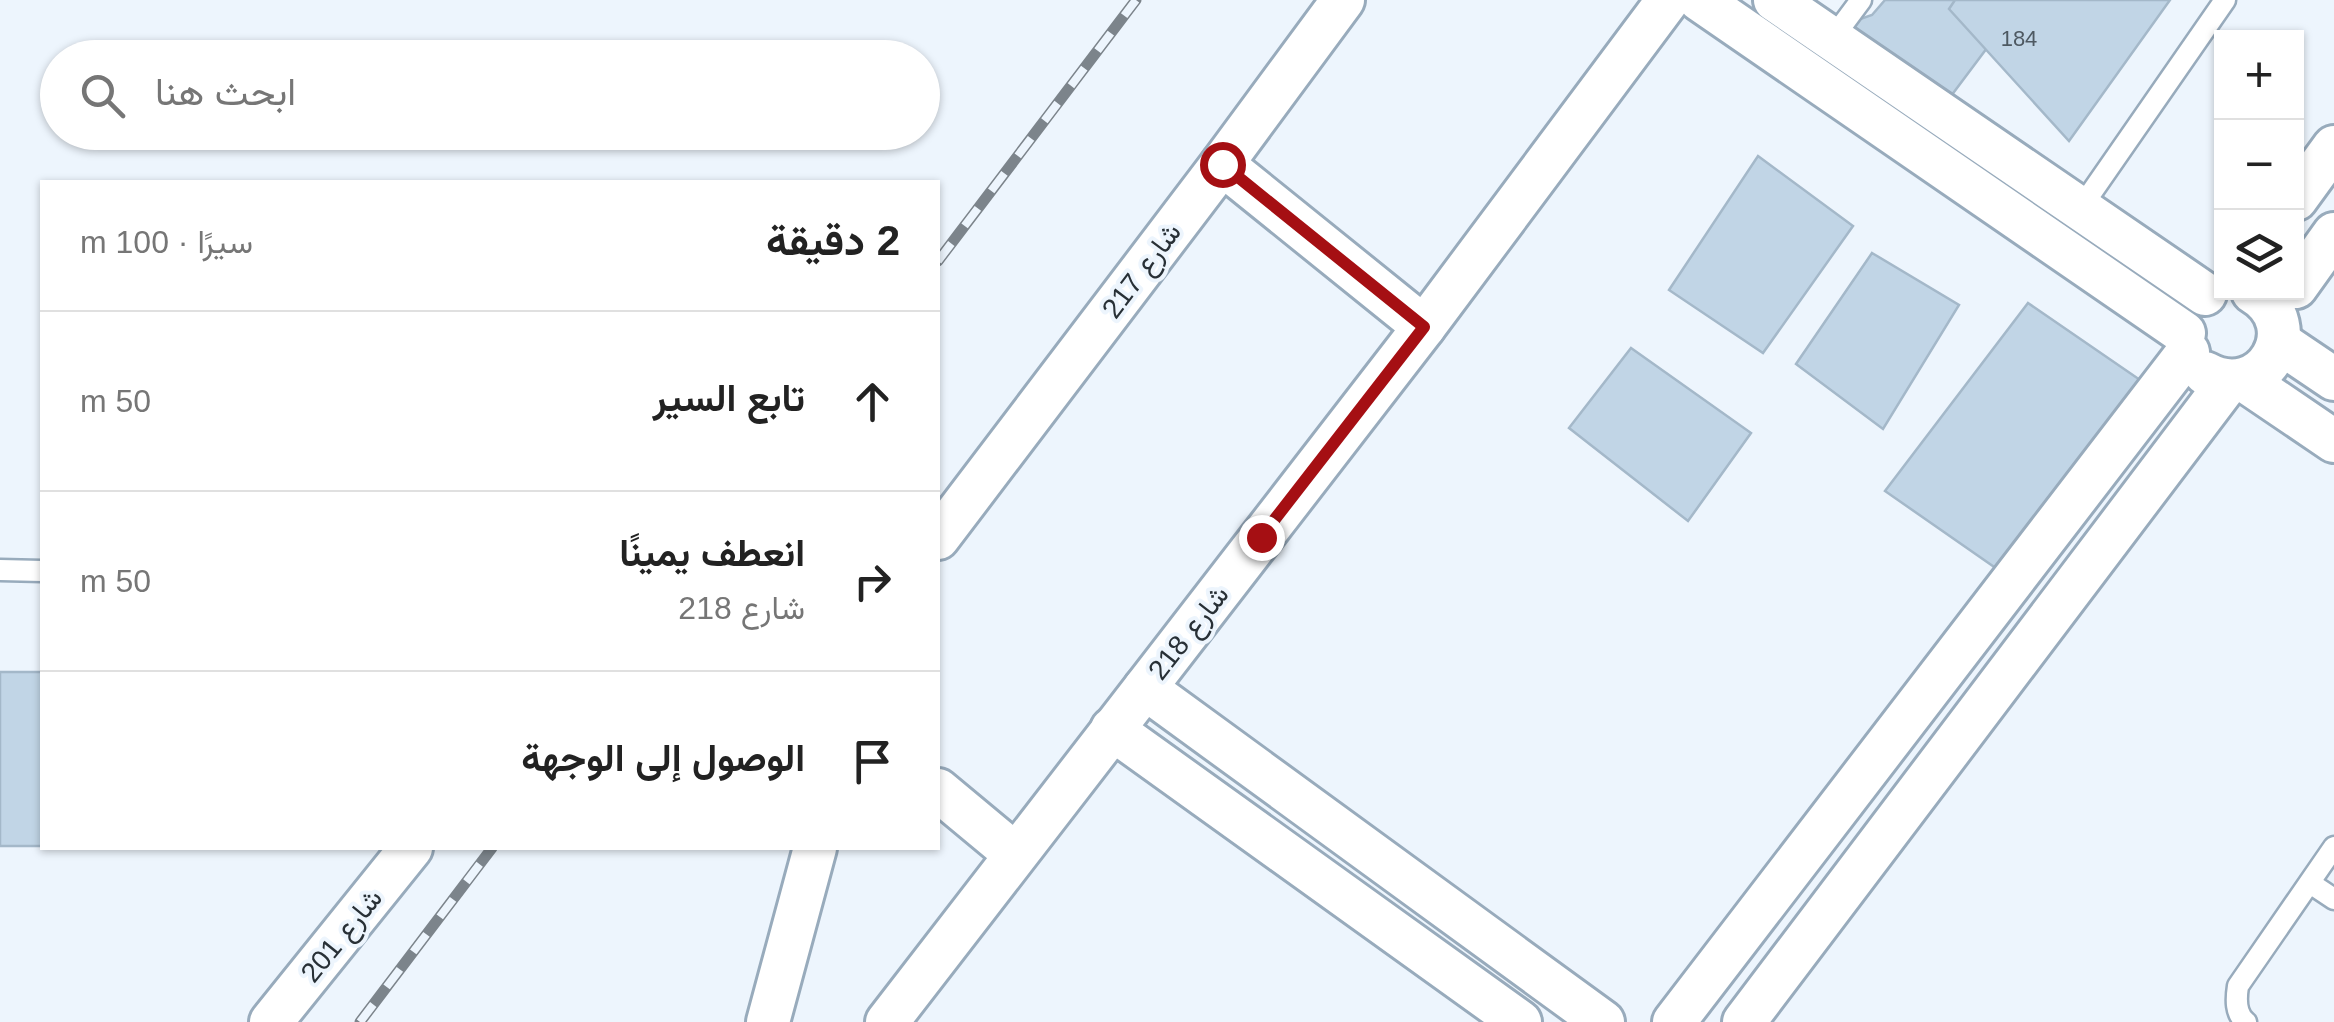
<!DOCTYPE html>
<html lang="ar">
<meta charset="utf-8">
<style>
:root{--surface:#fff;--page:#f2f2f2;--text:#222;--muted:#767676;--line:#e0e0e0}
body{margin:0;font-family:Helvetica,Vazirmatn,sans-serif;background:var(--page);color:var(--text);direction:rtl}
.controls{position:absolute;right:30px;top:30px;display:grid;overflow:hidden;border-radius:0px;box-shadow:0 2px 8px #0004}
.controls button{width:90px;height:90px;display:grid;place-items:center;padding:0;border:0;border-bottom:2px solid var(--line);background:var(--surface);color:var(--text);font:50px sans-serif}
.stop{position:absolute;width:30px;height:30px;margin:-22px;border:8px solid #a50f13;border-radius:50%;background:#fff}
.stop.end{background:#a50f13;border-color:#fff;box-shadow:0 2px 10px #0008}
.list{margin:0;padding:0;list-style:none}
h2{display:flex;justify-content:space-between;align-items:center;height:130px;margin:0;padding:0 40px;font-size:42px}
h2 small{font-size:32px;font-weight:400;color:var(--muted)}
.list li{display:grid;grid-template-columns:65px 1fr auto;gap:30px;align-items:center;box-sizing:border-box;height:180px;padding:0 40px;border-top:2px solid var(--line)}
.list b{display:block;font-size:38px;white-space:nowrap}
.list p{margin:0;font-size:32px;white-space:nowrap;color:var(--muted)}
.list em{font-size:32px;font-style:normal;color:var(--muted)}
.icon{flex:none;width:55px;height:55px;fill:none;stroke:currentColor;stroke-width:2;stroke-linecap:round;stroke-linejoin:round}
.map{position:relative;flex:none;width:2334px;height:1022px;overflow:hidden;direction:ltr}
.search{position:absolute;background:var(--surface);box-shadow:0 2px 8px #0004;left:40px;top:40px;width:900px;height:110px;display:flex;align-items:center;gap:25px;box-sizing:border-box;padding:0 35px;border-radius:55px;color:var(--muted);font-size:38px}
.panel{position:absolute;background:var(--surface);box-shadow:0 2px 8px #0004;left:40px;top:180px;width:900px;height:670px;border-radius:0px;direction:rtl}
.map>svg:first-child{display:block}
</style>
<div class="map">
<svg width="2334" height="1022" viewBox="0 0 2334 1022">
<rect width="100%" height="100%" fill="#edf5fd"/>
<g fill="#c1d5e6" stroke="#a4b8c9" stroke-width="2.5">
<path d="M 1885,0 L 2023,0 L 1948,100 L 1843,25 L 1872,15 Z"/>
<path d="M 1955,0 L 2170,0 L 2069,141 L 1949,9 Z"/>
<path d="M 1758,156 L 1853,226 L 1763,353 L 1669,290 Z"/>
<path d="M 1872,253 L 1959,305 L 1883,429 L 1796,364 Z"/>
<path d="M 2028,303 L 2143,382 L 2000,571 L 1885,491 Z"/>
<path d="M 1631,348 L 1751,433 L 1688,521 L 1569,428 Z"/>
<rect x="0" y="672" width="42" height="174"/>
</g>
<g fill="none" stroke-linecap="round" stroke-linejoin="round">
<g stroke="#98abbc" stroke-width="25">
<g id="service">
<path d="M 1832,39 L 1861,0"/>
<path d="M 2080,209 L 2225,0"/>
<path d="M 0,570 L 42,571"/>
<path d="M 2310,883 L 2334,899"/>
<path d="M 2246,1022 C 2235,1014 2236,999 2238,986 L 2334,847"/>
</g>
</g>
<g stroke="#98abbc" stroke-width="48">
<g id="minor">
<path d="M 1700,0 L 2184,333"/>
<path d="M 1775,0 L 2205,294"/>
<path d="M 1222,164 L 1424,327"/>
<path d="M 2296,199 L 2334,147"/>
<path d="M 2296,287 L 2334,234"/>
<path d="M 2279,342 L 2334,379"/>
<path d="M 2205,373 C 2263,405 2310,326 2253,292"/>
<path d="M 2244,380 L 2334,441"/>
<path d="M 938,538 L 1222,164 L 1343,0"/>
<path d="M 1145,688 L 1603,1022"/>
<path d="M 1112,729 L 1520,1022"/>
<path d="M 938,790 L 1015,854"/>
<path d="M 271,1022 L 411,848"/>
<path d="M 768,1022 L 815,848"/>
<path d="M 887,1022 L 1424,327 L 1668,0"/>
<path d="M 1674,1022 L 2188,352"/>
<path d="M 1744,1022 L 2228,382"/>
</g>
</g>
<use href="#service" stroke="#fff" stroke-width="20"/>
<use href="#minor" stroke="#fff" stroke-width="42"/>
<g stroke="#7c848b" stroke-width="11">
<g id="rail">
<path d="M 938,261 L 1136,0"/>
<path d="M 360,1022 L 492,848"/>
</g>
</g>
<use href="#rail" stroke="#edf5fd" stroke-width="8" stroke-dasharray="22" stroke-linecap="butt"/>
</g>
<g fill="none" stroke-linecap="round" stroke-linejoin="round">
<path stroke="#a50f13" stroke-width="12" d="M 1222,164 L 1424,327 L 1261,537"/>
</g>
<g text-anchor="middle" stroke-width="8" stroke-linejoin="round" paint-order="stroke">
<g font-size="22" fill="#4e5962">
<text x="2019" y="46">184</text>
</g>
<g font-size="28" fill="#283036" stroke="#edf5fd">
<text transform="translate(1141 270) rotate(-53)" y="10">شارع 217</text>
<text transform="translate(1188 632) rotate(-52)" y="10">شارع 218</text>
<text transform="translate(341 935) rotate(-51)" y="10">شارع 201</text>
</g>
</g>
</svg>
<div class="controls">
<button>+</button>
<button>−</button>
<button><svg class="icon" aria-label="layers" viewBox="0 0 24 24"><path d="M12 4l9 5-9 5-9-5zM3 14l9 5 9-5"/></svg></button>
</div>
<div class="stop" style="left:1222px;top:164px"></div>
<div class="stop end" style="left:1261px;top:537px"></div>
<div class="search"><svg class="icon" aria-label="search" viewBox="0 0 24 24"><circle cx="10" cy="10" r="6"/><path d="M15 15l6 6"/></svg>ابحث هنا</div>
<section class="panel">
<h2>2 دقيقة<small>سيرًا · 100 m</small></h2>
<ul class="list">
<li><svg class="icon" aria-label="ahead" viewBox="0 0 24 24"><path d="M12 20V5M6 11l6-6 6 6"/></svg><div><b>تابع السير</b></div><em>50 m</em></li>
<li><svg class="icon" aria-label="right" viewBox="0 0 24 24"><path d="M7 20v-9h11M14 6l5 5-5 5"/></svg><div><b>انعطف يمينًا</b><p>شارع 218</p></div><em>50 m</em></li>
<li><svg class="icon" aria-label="arrive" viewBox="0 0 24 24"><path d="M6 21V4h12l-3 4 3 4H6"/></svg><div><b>الوصول إلى الوجهة</b></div></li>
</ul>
</section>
</div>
